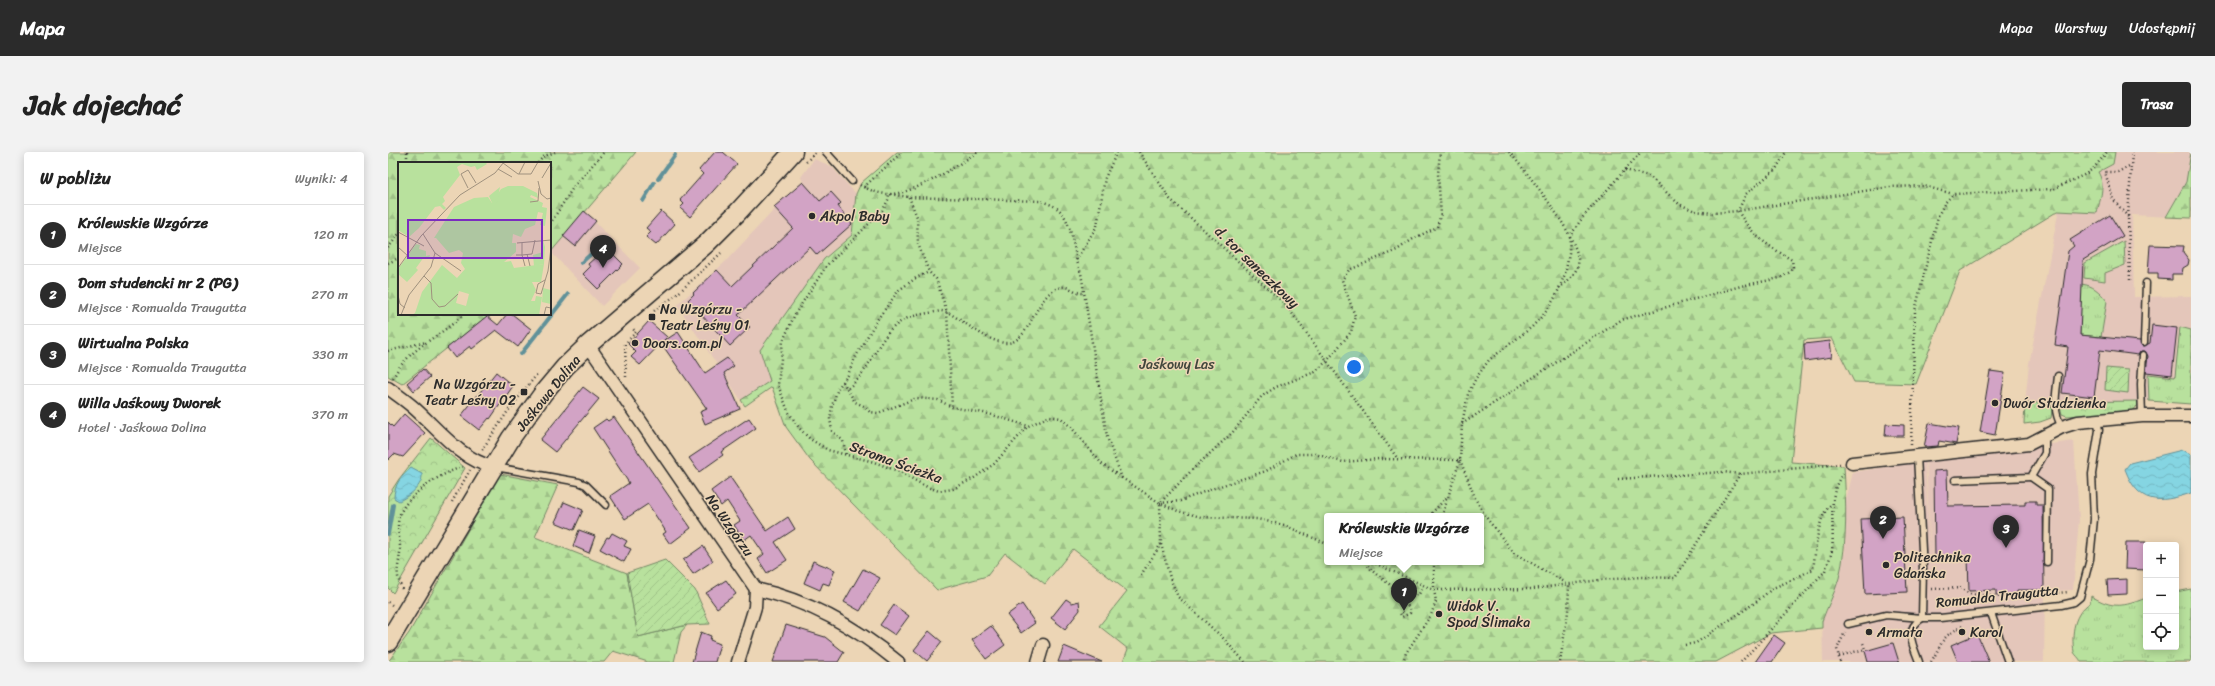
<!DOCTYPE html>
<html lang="pl">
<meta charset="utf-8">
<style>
:root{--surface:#fff;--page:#f2f2f2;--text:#222;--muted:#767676;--line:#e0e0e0;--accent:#2b2b2b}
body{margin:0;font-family:Sriracha,sans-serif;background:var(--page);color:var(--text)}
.controls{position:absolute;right:12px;bottom:12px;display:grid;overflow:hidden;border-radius:4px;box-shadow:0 2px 10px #0003}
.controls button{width:36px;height:36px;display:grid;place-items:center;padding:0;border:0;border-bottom:1px solid var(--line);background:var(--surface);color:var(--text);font:20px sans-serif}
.you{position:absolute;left:966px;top:215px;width:14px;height:14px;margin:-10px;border:3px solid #fff;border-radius:50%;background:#1a73e8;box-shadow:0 0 0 6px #1a73e833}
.badge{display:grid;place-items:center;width:26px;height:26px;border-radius:50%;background:var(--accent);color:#fff;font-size:13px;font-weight:700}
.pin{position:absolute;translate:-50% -33px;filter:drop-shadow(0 1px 2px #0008)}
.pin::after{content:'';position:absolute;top:21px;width:14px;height:12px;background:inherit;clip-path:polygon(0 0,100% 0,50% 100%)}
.popup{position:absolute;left:936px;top:361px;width:160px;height:52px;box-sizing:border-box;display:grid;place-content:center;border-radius:4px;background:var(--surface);filter:drop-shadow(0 1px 3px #0005);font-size:13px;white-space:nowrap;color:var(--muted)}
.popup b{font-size:15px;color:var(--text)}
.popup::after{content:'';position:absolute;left:50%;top:100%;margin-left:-8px;border:8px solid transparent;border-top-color:var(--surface)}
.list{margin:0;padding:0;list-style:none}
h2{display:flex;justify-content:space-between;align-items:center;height:52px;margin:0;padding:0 16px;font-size:17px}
h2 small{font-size:13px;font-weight:400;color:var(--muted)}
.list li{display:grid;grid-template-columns:26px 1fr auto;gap:12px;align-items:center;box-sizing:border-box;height:60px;padding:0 16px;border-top:1px solid var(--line)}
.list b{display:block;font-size:15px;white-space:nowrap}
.list p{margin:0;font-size:13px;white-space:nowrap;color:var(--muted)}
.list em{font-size:13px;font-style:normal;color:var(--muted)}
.icon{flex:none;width:22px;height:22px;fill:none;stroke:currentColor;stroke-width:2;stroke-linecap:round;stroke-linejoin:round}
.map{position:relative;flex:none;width:1803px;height:510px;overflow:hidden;border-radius:4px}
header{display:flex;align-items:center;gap:24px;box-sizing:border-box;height:56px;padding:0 20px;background:var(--accent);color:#fff}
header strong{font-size:19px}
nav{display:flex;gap:22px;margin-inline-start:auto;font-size:14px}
.intro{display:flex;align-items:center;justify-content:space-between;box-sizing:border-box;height:96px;padding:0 24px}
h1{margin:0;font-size:28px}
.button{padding:10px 18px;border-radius:4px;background:var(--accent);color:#fff;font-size:14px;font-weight:700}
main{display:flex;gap:24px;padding:0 24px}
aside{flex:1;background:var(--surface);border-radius:4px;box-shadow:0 2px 10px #0003}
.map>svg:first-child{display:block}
</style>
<header>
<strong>Mapa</strong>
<nav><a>Mapa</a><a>Warstwy</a><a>Udostępnij</a></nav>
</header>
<div class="intro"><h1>Jak dojechać</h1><a class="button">Trasa</a></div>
<main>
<aside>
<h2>W pobliżu<small>Wyniki: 4</small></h2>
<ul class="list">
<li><span class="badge">1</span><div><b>Królewskie Wzgórze</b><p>Miejsce</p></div><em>120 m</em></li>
<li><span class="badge">2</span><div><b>Dom studencki nr 2 (PG)</b><p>Miejsce · Romualda Traugutta</p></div><em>270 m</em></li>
<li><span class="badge">3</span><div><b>Wirtualna Polska</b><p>Miejsce · Romualda Traugutta</p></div><em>330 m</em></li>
<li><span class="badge">4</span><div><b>Willa Jaśkowy Dworek</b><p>Hotel · Jaśkowa Dolina</p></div><em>370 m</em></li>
</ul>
</aside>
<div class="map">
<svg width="1803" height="510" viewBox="0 0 1803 510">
<defs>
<pattern id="grass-tufts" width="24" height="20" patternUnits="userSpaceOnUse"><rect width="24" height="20" fill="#b8e19d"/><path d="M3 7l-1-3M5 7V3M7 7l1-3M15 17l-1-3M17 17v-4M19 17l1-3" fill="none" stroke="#9ec187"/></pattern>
<pattern id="forest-firs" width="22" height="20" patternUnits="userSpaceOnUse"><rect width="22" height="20" fill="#b8e19d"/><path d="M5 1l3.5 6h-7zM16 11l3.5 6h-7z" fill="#9ec187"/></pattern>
<pattern id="park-crowns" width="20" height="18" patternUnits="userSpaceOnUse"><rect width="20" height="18" fill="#b8e19d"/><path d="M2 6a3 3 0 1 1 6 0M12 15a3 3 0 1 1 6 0" fill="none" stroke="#9ec187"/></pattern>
<pattern id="garden-furrows" width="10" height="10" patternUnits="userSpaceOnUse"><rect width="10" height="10" fill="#b8e19d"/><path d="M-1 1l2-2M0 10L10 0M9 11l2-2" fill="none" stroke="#9ec187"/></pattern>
<pattern id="water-waves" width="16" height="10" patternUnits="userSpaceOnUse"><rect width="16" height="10" fill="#85d5e2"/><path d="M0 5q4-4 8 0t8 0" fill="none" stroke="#73b7c2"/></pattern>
</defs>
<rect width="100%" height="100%" fill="#ecd5b5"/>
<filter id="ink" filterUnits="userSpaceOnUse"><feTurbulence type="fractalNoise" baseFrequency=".025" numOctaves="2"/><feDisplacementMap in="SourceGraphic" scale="8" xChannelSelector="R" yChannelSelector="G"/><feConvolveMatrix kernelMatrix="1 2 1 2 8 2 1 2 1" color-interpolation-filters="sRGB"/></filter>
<g filter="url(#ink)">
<g fill="#e4c6ba">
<path d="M 1727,0 L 1803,0 L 1803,66 L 1744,63 L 1746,145 L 1803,144 L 1803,252 L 1761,249 L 1637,251 L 1641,212 L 1674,41 L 1724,12 Z"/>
<path d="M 426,7 L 443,14 L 468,42 L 464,83 L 436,107 L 382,229 L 353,248 L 289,153 L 336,111 L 387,57 L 386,55 L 415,30 L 413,25 Z"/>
<path d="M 196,59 L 252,116 L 214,154 L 163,100 Z"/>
<path d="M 1686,289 L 1691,368 L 1685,438 L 1657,439 L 1656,510 L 1435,510 L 1434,469 L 1450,428 L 1457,398 L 1458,348 L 1465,320 L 1537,309 L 1544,433 L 1538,309 Z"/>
</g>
<g fill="url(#grass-tufts)" stroke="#728664">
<path d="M 1736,89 L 1737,113 L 1717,121 L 1717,129 L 1696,126 L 1697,111 Z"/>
<path d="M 1693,132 C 1705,133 1712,140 1719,149 L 1713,185 L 1692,183 Z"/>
<path d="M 1792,175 L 1803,178 L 1803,252 L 1761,249 L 1760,222 L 1787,225 Z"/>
<path d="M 1750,249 L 1750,253 L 1744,260 L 1679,264 L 1674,262 L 1671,250 Z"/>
<path d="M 1637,251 L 1665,251 L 1663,266 L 1652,270 L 1636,272 Z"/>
<path d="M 1803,437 L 1803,510 L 1693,510 C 1692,506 1687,503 1686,500 C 1683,481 1686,461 1702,451 L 1703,444 C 1725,457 1735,455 1758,446 L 1758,495 L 1788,495 L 1788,440 Z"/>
</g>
<g fill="url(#forest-firs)" stroke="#728664" fill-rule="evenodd">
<path d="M 0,0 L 248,0 L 162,101 L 162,11 L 11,11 L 11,162 L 102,162 L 14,232 L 0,224 Z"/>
<path d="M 509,0 L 1727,0 L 1725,12 L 1710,20 C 1718,33 1712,47 1709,61 L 1670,59 L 1572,119 L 1528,232 L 1466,230 L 1444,186 L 1416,188 L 1403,310 L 1456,314 C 1458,351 1460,389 1451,426 C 1447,441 1439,455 1434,469 L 1434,476 L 1383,481 L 1328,510 L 735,510 L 740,497 L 711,474 L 739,439 L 685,397 L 657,432 L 617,401 L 599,424 L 549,438 L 422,308 L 398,275 L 384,235 L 357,254 L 353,248 L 382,229 L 372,198 L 436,107 L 464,83 L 468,42 L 473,31 ZM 939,364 L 1093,364 L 1093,410 L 939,410 Z"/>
<path d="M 1803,0 L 1803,66 L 1778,65 L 1798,30 Z"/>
<path d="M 112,322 L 170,333 L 147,385 L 239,421 L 250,485 L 299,473 L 293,480 L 286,510 L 260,510 L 225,499 L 216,510 L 0,510 L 21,481 Z"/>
</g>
<path fill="url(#park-crowns)" stroke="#728664" d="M 43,286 L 77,316 L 5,441 L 0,436 L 0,344 L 11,327 Z"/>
<g fill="url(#garden-furrows)" stroke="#728664">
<path d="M 1718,216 L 1741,218 L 1740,241 L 1717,238 Z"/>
<path d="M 277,408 L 307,438 L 322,472 L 299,473 L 250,485 L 239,421 Z"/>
</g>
<g fill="url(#water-waves)" stroke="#619199">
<path d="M 1794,298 L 1803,302 L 1803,341 C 1770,352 1750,352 1737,317 L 1742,311 Z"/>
<path d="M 23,316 L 34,322 C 35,334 21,344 11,349 L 6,346 C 6,333 13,324 23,316 Z"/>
</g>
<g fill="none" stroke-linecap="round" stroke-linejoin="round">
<g stroke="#619199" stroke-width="4">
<path d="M 270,27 L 287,3"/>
<path d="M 255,49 L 266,31"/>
<path d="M 193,111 L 213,93"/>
<path d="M 133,202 L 180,142"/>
<path d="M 0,382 L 5,353"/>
</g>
</g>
<g fill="#d2a3c5" stroke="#2b2b2b">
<path d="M 327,0 L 335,0 L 349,12 L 302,65 L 292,56 L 296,52 L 292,48 L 315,22 L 311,18 Z"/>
<path d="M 415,30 L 432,49 L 443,40 L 453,51 L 450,54 L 464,72 L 429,103 L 422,95 L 350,163 L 362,175 L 342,194 L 300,148 L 306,142 L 305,141 L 329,118 L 344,134 L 405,76 L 386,55 Z"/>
<path d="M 196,59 L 208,69 L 187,94 L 175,84 Z"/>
<path d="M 273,59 L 287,72 L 268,93 L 258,85 L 263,80 L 258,76 Z"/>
<path d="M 1722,63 L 1735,84 L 1695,108 L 1692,183 L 1752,189 L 1756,194 L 1762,191 L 1764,173 L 1789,176 L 1784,223 L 1758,220 L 1760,204 L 1757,199 L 1753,199 L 1750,203 L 1712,198 L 1706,245 L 1674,241 L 1680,195 L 1667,193 L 1680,99 L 1686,94 L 1682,88 Z"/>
<path d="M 1762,93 L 1796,94 L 1795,100 L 1801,108 L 1800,113 L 1795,116 L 1794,122 L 1784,122 L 1784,128 L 1770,127 L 1770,121 L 1760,121 Z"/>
<path d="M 220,97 L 235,112 L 210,137 L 195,122 L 202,115 L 200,112 L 210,103 L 212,105 Z"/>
<path d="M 119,162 L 124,162 L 143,177 L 130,195 L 108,178 L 84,197 L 82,194 L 67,206 L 59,196 L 99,164 L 110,173 Z"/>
<path d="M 261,169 L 279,185 L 252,213 L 243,205 L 248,200 L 240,192 Z"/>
<path d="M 290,180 L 317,221 L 339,206 L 346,214 L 336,221 L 352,257 L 317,272 L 312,260 L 319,257 L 273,191 Z"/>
<path d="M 1442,189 L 1444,205 L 1417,209 L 1416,192 Z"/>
<path d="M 35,217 L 42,225 L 26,239 L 19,231 Z"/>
<path d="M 1602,219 L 1617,221 L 1607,283 L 1592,280 Z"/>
<path d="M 108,220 L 125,234 L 102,267 L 101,266 L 91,278 L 73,264 Z"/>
<path d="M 195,235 L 211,247 L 167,300 L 152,288 Z"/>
<path d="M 16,262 L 37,281 L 15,305 L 6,302 L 0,308 L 0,270 L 5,275 Z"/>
<path d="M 226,265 L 303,376 L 282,392 L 275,382 L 278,380 L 275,375 L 260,352 L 237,367 L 222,344 L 241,331 L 205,276 L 218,267 L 220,269 Z"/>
<path d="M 361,266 L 368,276 L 333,300 L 335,303 L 311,320 L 301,306 Z"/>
<path d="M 1541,271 L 1571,276 L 1568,292 L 1551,289 L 1550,294 L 1536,295 Z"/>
<path d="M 1498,272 L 1516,273 L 1516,284 L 1497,284 Z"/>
<path d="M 1559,318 L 1560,354 L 1637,353 L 1637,349 L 1648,349 L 1648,353 L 1655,353 L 1656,438 L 1629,438 L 1629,442 L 1619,443 L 1608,443 L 1608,438 L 1581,439 L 1580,405 L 1547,405 L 1546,319 Z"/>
<path d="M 342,325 L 379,379 L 400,365 L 407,377 L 387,390 L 399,408 L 379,421 L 370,407 L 376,402 L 363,383 L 356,388 L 346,373 L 352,369 L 339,349 L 333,354 L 323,339 Z"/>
<path d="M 176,350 L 195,358 L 186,378 L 167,370 Z"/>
<path d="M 1515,365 L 1519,440 L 1477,442 L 1473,367 Z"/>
<path d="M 191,378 L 207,384 L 201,401 L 185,394 Z"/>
<path d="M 224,381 L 239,389 L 236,394 L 243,397 L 236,410 L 212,397 L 219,385 L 221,386 Z"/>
<path d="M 1738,390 L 1758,390 L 1758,418 L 1737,417 Z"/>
<path d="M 315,394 L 325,409 L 305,422 L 295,408 Z"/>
<path d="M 425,409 L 447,418 L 441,433 L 435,431 L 432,438 L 416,431 Z"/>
<path d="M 475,417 L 492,426 L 472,459 L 456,450 Z"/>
<path d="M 1739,427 L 1739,442 L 1720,443 L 1719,428 Z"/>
<path d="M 338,428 L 348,442 L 329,456 L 318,441 Z"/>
<path d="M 678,447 L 684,451 L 691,449 L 692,458 L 677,477 L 663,466 Z"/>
<path d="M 634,452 L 647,471 L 633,481 L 619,463 Z"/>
<path d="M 506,453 L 521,464 L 507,483 L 492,473 Z"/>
<path d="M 398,473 L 437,485 L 456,500 L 450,510 L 385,510 Z"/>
<path d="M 603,474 L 617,493 L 598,507 L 584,488 Z"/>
<path d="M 541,479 L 554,490 L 539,509 L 526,498 Z"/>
<path d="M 313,480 L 323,484 L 322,488 L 332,492 L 327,510 L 304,510 Z"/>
<path d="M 1589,482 L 1601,510 L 1570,510 L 1563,493 Z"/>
<path d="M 1386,483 L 1397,491 L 1384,510 L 1367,510 Z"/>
<path d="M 1505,491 L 1511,510 L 1480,510 L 1477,499 Z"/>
<path d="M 676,494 L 714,510 L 670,510 Z"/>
</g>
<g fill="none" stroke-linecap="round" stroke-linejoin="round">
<g stroke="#2b2b2b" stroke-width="9">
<g id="lane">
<path d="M 438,0 L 464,29"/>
<path d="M 1756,190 L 1758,131"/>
<path d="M 1670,224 C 1668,242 1664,259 1674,275"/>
<path d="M 1754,264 L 1753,232 L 1755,203"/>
<path d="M 1529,304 L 1535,417 L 1534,466 L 1552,466 L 1673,453 L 1686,450 L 1692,445 L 1702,407 L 1706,367 L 1704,322 L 1711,278 L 1709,268"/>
<path d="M 107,315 L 191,330 L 198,333 L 218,353"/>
<path d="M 1643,325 L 1660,337 L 1659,410"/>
<path d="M 1567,328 L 1643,325 L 1657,301 L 1657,286"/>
<path d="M 1603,461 L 1620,510"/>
<path d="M 1460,472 L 1498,463 L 1534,466"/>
<path d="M 1531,510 C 1525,492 1515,479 1534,466"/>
</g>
</g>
<g stroke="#2b2b2b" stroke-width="15">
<g id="street">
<path d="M 200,193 L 368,437 C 422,449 468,475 510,510"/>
<path d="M 0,236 C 8,242 17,248 25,255 C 49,276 73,308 105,315"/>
<path d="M 1464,311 L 1641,292 L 1674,275 L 1690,270 L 1754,264 L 1803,264"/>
<path d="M 350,510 L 367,455 L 368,437"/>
<path d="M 650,510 L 655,493"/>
</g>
</g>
<g stroke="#2b2b2b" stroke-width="21">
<path id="secondary" d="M 0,490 L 123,286 L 156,240 L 177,215 L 200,193 L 318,92 L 349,61 L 405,0"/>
</g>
<g stroke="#2b2b2b" stroke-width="2.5" stroke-dasharray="1 3" stroke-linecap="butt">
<path d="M 19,0 L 19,11"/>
<path d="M 751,0 L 782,47 L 898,153 L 1010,307"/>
<path d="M 1121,0 C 1138,19 1195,89 1190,113 C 1187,123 1179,130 1171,136"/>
<path d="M 418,10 L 428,0"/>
<path d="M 150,11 L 155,5 L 167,0"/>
<path d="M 1237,18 L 1261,24 L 1291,52 L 1307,59 L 1324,61 L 1350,59 L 1501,35 L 1536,34 L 1565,42"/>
<path d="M 472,33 C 481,38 491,42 501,42 C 528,42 568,14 590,0"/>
<path d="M 476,35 L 514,0"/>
<path d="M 521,45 L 529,65 L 530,92 L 541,120 L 548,127 L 559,160 L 564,255"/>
<path d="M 1740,65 L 1725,47 L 1717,20 L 1730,20 L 1743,13"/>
<path d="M 162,72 L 186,34 L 216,0"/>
<path d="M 0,96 L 11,82"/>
<path d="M 688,108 L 709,74 L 717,26 L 729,0"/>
<path d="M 0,111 L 11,106"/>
<path d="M 1742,128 L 1740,65 L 1744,0"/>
<path d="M 266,159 L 288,143 L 333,101"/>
<path d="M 0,199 L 38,190"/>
<path d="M 238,225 L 237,192 L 248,180 L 244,176"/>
<path d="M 5,226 C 8,221 11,215 15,211 C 32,191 58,180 76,162"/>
<path d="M 455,230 L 467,250 L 476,254 L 482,260 L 490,261 L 529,246 L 550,248 L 564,255 L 601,262 L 640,274"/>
<path d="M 460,236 C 486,217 489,179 520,166 C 530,162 542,161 553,159 L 559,160 C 576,169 593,185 612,190 C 643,199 644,142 673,135 C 681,133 688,142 696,141"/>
<path d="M 1074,272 L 1233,168 L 1353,134 L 1392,126 L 1402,120 L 1405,115 L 1404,108 C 1378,92 1366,86 1350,59 L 1358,42 L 1388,17 L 1398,0"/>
<path d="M 1523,293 L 1527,159 L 1550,64 L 1556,52 L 1565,42 L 1665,37 L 1696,23 L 1706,16 L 1719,0"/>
<path d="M 94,298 L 120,259 L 150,221"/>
<path d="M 458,302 L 455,289 L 444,279 L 442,267 L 444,254 L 450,236 L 460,223 L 467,206 L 489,168 L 511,138 L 528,126 L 541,120"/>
<path d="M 1072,308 L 1088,348 L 1100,368 L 1126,401 L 1180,432"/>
<path d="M 734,326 L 714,312 L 683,275 L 673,266 L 662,264 L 640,274 L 606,312 L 586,326 L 565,337 L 551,339 L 539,335 L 512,320 L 486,310 L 440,298 L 422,287 L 411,276 L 400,259 L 390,233 L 395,189 L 407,162 L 439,113 L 495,58 L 500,48 L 501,42 L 521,45 L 653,49 C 658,51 666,53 670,57 C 685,68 685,103 693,121 L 719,285 L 734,326 L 772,351 L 790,359 L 813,365 L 869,367 L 896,373 L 939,392"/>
<path d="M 1230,327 L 1335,320 L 1352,322"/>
<path d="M 64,350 L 82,318"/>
<path d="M 772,351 L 792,349 L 829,335 L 878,319 L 908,302 L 927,302 L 955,310 L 991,307 L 1072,308"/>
<path d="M 1041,364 L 1060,344"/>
<path d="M 1054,364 L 1072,308 L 1074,272 L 1080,242 L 1088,226 L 1101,208 L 1144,175 L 1157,161 L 1168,144 L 1177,122 L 1181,101 L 1182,84 L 1195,65 L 1253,0"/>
<path d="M 978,410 C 986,426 1005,429 1016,449 L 1031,442 L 1035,435"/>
<path d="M 984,410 L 1046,438 L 1145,437 L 1212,428 L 1253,425 L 1287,426 L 1352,322 L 1452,312"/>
<path d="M 753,423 L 773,392"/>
<path d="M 14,437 C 7,421 10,417 12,401 C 13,389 8,377 11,365 C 17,343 55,320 75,315"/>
<path d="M 1544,437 L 1573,436 L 1581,442 L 1614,445 L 1681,440"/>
<path d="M 0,450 L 4,453"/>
<path d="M 1015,460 L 1012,461 L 1014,465 L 1022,461 L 1022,457 L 1016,449"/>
<path d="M 1297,493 L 1308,491 L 1368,450 L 1385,436 L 1406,427 L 1425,417 C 1428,399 1429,362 1444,352"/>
<path d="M 1451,504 L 1477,497 L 1475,491"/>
<path d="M 857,510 L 834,485 L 790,445 L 782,426 L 773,392 L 772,351 L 805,317 L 844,281 L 874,244 L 888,235 L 927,220 L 939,209 L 963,180 L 967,164 L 954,128 L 961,118 L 1009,98 L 1025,87 L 1049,75 L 1053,62 L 1050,22 L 1052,0"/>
<path d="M 1015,510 L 1018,501 L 1043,463 L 1048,449 L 1046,438 L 1046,410"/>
<path d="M 1172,510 L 1180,460 L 1181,432"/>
<path d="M 1353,510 L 1437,419 C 1439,412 1443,405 1444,398 C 1447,372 1438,342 1456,320"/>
<path d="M 1452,510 L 1449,497 L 1457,480"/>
<path d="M 1543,510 C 1556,489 1551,487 1574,474"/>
</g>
<use href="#lane" stroke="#ecd5b5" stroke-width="6"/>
<use href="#street" stroke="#ecd5b5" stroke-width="12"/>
<use href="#secondary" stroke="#ecd5b5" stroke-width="18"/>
</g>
</g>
<g fill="#2b2b2b" stroke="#ecd5b5" stroke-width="1.5">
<circle cx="424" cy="64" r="4"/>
<rect x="260" y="161" width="8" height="8" rx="2"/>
<circle cx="247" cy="191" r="4"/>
<rect x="132" y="236" width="8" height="8" rx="2"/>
<circle cx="1607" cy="251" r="4"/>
<circle cx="1498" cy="413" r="4"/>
<circle cx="1051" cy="462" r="4"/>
<circle cx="1481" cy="480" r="4"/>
<circle cx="1574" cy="480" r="4"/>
</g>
<g text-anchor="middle" stroke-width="3" stroke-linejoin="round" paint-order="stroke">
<g font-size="14" fill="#2b2b2b" stroke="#ecd5b5" text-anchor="start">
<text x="432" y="69">Akpol Baby</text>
<text x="272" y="162">Na Wzgórzu -<tspan x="272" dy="16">Teatr Leśny 01</tspan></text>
<text x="255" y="196">Doors.com.pl</text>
<text x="128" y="237" text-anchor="end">Na Wzgórzu -<tspan x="128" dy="16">Teatr Leśny 02</tspan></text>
<text x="1615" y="256">Dwór Studzienka</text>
<text x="1506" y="410">Politechnika<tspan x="1506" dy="16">Gdańska</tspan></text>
<text x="1059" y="459">Widok V.<tspan x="1059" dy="16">Spod Ślimaka</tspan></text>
<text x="1489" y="485">Armata</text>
<text x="1582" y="485">Karol</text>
</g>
<g font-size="14" fill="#2b2b2b" stroke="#ecd5b5">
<text transform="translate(869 115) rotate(44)" y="5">d. tor saneczkowy</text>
<text transform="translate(160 241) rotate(-51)" y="5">Jaśkowa Dolina</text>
<text transform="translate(508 310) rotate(20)" y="5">Stroma Ścieżka</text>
<text transform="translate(342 373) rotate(55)" y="5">Na Wzgórzu</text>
<text transform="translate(1609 444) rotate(-6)" y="5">Romualda Traugutta</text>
</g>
<g font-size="14" fill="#40463c" stroke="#ecd5b5">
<text x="789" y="217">Jaśkowy Las</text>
</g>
</g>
<g transform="translate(10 10)">
<rect width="153" height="153" fill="#ecd5b5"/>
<path d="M 145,78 L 147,85 L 146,102 L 136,104 L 135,93 L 145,90 Z" fill="#b8e19d"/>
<path d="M 0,0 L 87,0 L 89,2 L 79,8 L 77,4 L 73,5 L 64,2 L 59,5 L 62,13 L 45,35 L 47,39 L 44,42 L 48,46 L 46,48 L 42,44 L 37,45 L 21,66 L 11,75 L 0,68 ZM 110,24 L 125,24 L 139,31 L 140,36 L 133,33 L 132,35 L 145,41 L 144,45 L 149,46 L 147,64 L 142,63 L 145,51 L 140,50 L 137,63 L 127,67 L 123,75 L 115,72 L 114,81 L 118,81 L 118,90 L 106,100 L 113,99 L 116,106 L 146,102 L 143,120 L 134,120 L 138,128 L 133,139 L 137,139 L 138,134 L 144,135 L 141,153 L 14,153 L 17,151 L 24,130 L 44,103 L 59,116 L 67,107 L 63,101 L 65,91 L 61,88 L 51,91 L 38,76 L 36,76 L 56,45 L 76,36 L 90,35 L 94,41 L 103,27 ZM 61,129 L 71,132 L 68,144 L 58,141 ZM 18,82 L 22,83 L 21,87 L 28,89 L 28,94 L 32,93 L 31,97 L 26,95 L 18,106 L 20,108 L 9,120 L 0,112 L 0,107 Z" fill="#b8e19d" fill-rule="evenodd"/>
<path d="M 102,25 L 99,40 L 94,41 L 91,34 ZM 145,126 L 153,128 L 153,142 L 144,140 Z" fill="#b8e19d"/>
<path fill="none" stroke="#9f917e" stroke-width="1" d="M 105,1 L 120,12 L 133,12 L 140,0M 100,7 L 114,15M 121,12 L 127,0M 144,16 L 153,1M 140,19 L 143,32 L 149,37 L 153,36M 70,26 L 63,12 L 70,8 L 78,21M 132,40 L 140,39 L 141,26M 0,70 L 26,84M 25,72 L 37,91 L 63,109M 119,81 L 153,78M 124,81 L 124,93 L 134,92 L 137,78M 0,85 L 10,94M 129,92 L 132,104M 118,93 L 124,93 L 127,104M 0,106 L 23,74 L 62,33 L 97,11 L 106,0M 26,114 L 33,121 L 34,137 L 41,145 L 47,144 L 60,132M 147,118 L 140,122 L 138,131 L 143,132 L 150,109 L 153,86M 0,133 L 2,142 L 7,146M 3,153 L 11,133 L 33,105 L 37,91M 146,153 L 148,145 L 153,146"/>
<path fill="#7b2cbf" fill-opacity="0.15" stroke="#7b2cbf" stroke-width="2" d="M 10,58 L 144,58 L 144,96 L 10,96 Z"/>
<rect width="153" height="153" fill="none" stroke="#2b2b2b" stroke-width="2"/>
</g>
</svg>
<div class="controls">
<button>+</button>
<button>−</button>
<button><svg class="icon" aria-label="locate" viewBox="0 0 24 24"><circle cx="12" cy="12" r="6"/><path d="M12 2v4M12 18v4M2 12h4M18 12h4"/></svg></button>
</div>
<div class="you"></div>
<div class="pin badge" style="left:1016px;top:459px">1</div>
<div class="popup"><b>Królewskie Wzgórze</b>Miejsce</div>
<div class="pin badge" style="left:1495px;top:387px">2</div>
<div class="pin badge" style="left:1618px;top:396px">3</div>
<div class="pin badge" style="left:215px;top:116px">4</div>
</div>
</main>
